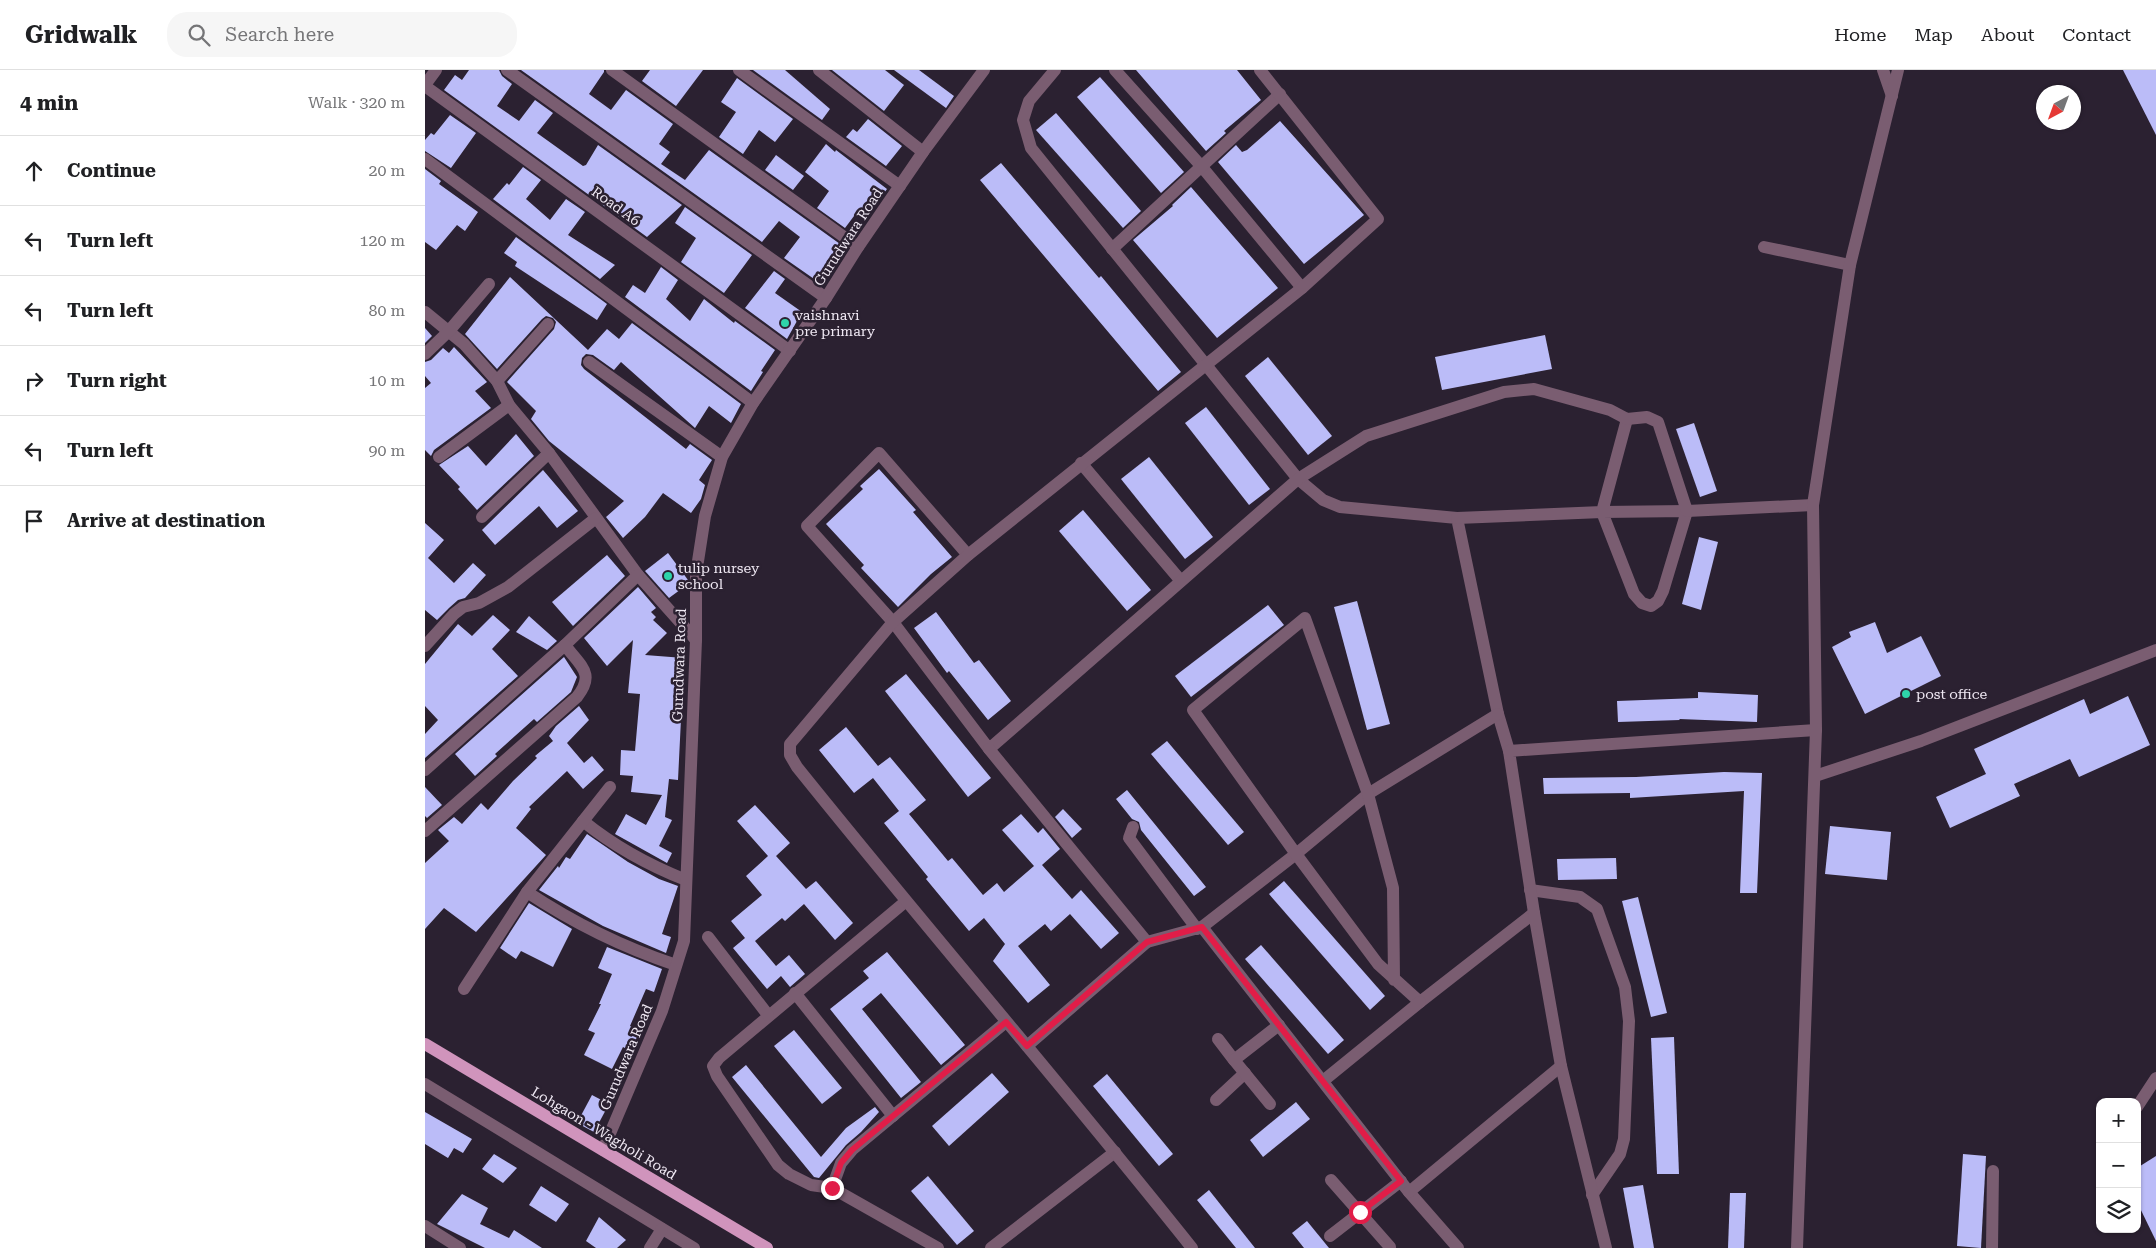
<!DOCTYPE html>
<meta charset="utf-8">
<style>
:root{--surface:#fff;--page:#f6f6f6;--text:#202124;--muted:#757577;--line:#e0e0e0}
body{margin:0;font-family:"Roboto Serif",serif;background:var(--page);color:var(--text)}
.controls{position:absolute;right:15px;bottom:15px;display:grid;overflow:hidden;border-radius:10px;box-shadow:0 1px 4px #0004}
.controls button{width:45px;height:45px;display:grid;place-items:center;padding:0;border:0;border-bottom:1px solid var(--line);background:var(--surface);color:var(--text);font:25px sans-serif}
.compass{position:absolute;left:1611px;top:15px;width:45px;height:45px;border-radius:50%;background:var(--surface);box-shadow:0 1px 4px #0004;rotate:221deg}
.stop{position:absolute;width:15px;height:15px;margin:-11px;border:4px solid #e11d48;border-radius:50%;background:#fff}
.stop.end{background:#e11d48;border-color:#fff;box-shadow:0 1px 5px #0008}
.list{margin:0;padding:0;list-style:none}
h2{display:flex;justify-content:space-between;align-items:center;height:65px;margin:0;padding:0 20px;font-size:21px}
h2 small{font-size:16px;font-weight:400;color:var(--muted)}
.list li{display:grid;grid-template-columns:32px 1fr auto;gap:15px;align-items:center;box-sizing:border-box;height:70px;padding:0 20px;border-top:1px solid var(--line)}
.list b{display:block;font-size:19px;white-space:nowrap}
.list em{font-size:16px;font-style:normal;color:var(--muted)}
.icon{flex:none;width:28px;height:28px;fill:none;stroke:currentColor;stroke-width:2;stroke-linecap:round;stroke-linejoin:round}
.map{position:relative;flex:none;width:1731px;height:1178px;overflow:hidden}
header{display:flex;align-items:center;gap:30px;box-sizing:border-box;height:70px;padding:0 25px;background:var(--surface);border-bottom:1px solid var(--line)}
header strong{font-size:24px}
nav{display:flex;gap:28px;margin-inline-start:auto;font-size:18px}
.search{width:350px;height:45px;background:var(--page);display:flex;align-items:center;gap:12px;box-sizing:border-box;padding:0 18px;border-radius:20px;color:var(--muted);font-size:19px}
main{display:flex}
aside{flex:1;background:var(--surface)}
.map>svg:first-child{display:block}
</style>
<header>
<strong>Gridwalk</strong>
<div class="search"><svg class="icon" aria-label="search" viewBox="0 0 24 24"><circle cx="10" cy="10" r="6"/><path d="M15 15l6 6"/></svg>Search here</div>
<nav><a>Home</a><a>Map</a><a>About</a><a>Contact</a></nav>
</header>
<main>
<aside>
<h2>4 min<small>Walk · 320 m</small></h2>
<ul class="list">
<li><svg class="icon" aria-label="ahead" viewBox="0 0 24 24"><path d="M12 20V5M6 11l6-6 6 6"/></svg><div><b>Continue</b></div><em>20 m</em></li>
<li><svg class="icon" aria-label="left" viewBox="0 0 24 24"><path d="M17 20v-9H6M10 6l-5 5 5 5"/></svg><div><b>Turn left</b></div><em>120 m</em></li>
<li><svg class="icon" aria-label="left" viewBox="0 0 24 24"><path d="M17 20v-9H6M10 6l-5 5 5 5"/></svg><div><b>Turn left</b></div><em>80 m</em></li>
<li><svg class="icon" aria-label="right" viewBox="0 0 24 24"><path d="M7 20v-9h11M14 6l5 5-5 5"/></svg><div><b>Turn right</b></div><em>10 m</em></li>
<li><svg class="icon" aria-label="left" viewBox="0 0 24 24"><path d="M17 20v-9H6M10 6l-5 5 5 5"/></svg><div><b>Turn left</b></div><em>90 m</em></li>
<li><svg class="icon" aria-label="arrive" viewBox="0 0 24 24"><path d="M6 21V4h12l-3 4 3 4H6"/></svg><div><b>Arrive at destination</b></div></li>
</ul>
</aside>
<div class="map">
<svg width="1731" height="1178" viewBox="0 0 1731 1178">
<rect width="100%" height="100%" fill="#2b2131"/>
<g fill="#bbbcf8">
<path d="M 44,0 L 74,0 L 77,6 L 87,14 L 72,36 L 94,51 L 110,30 L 128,43 L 112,63 L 158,96 L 161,95 L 173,75 L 257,135 L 222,167 L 19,20 L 30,5 L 37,10 Z"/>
<path d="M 96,0 L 179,0 L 179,2 L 164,24 L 186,40 L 201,20 L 248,54 L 234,74 L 245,82 L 236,94 L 260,110 L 284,80 L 422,179 L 411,193 L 408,191 L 392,211 L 359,188 L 375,167 L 354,151 L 337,172 Z"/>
<path d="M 225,0 L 278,0 L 251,36 L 217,11 Z"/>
<path d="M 328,0 L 360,0 L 405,39 L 397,50 Z"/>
<path d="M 407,0 L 460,0 L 479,15 L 459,41 Z"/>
<path d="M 469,0 L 494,0 L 529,26 L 521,38 Z"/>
<path d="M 711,0 L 812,0 L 836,30 L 799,61 L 801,63 L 781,81 Z"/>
<path d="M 1698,0 L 1731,0 L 1731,65 Z"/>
<path d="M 675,7 L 759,102 L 736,123 L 652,27 Z"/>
<path d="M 312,8 L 368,49 L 350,72 L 334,60 L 318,84 L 294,67 L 311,42 L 296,32 Z"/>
<path d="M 631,43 L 716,141 L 698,158 L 611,60 Z"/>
<path d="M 25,45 L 51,63 L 26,98 L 0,81 L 0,70 L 6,63 L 9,65 Z"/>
<path d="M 443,49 L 477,76 L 461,96 L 421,67 L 428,59 L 432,62 Z"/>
<path d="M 855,51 L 939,145 L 879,194 L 793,92 L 811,75 L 817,82 L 822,80 Z"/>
<path d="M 401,74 L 410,82 L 411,80 L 462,119 L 444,144 L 435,138 L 420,158 L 392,138 L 404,121 L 380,102 Z"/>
<path d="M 351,85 L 379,106 L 368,120 L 340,100 Z"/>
<path d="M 576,93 L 674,208 L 676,206 L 756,302 L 733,321 L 555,110 Z"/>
<path d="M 98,97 L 116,110 L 101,129 L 125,150 L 141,129 L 160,142 L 143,165 L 190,195 L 175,209 L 68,129 L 82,113 L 84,115 Z"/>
<path d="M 0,99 L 16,111 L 14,114 L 53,142 L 40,161 L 32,155 L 11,180 L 0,172 Z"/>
<path d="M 766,117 L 853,218 L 792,268 L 708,170 L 748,136 L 747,135 Z"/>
<path d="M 260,137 L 327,185 L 299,223 L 256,192 L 271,168 L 250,153 Z"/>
<path d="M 91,167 L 182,234 L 172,250 L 90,196 L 92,192 L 79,183 Z"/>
<path d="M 236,197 L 253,210 L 241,229 L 265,251 L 279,229 L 309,253 L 310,251 L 350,280 L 336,301 L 338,302 L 326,321 L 200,227 L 208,215 L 220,223 Z"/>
<path d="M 349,201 L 360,209 L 350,223 L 377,242 L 362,269 L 320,238 Z"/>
<path d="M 85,207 L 163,280 L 182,259 L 194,269 L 207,253 L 316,334 L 306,353 L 284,336 L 270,358 L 196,292 L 189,300 L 168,285 L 161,284 L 157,288 L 156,295 L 159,299 L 261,379 L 265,374 L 287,390 L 274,410 L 280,415 L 276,429 L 266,443 L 238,423 L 220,447 L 198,468 L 181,447 L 199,431 L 124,371 L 106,349 L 111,341 L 82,312 L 129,259 L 131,252 L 128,248 L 121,246 L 117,249 L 72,299 L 40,264 Z"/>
<path d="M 0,258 L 7,266 L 0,273 Z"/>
<path d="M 1120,265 L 1127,299 L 1017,320 L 1010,287 Z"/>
<path d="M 29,277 L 62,312 L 50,321 L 66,338 L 9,380 L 6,386 L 0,380 L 0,318 L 6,313 L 0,306 L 0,292 L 6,290 L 18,278 L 24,283 Z"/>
<path d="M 843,287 L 907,366 L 883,385 L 820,306 Z"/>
<path d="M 781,337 L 845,419 L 824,435 L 760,353 Z"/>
<path d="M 1269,353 L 1292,421 L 1275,427 L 1251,359 Z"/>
<path d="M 91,364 L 109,386 L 52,440 L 33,419 L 35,417 L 14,395 L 43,376 L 61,396 Z"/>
<path d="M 724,387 L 788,467 L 760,489 L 696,409 Z"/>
<path d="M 454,399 L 491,440 L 488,442 L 527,487 L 506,504 L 473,537 L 436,498 L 439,495 L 401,454 L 438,419 L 435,416 Z"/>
<path d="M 118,400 L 153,441 L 132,458 L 114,436 L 70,475 L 57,460 Z"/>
<path d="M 658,440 L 726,520 L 702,541 L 634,461 Z"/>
<path d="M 0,453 L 19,470 L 3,488 L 29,513 L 48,493 L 61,505 L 40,528 L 33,530 L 24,538 L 12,550 L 0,540 Z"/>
<path d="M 1274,467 L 1293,472 L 1276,540 L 1257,534 Z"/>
<path d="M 243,483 L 263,510 L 263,514 L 244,528 L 220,501 Z"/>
<path d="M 182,485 L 200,506 L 148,556 L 127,532 Z"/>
<path d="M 213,517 L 231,538 L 226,542 L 231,547 L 228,550 L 242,563 L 220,585 L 259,588 L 253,710 L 244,709 L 240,747 L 247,750 L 234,776 L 247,783 L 242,793 L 190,764 L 201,744 L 221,755 L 237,725 L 206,722 L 208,706 L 195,705 L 196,680 L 210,681 L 215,624 L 203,623 L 208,570 L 182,596 L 159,568 Z"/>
<path d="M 932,531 L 965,654 L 942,660 L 909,537 Z"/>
<path d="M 843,535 L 859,555 L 766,627 L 750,606 Z"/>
<path d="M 511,542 L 549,593 L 554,590 L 586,631 L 563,650 L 524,601 L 522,603 L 489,558 Z"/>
<path d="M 68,545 L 85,560 L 67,579 L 93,606 L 0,688 L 0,664 L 13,650 L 0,636 L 0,594 L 33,554 L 47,566 Z"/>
<path d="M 104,546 L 132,571 L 122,580 L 91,562 Z"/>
<path d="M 1450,552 L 1462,583 L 1496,566 L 1516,606 L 1440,644 L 1407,577 L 1426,567 L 1424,562 Z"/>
<path d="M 139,587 L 152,607 L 146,622 L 112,652 L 109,649 L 70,684 L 72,686 L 50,706 L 30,684 Z"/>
<path d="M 481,604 L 566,708 L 543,727 L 460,621 Z"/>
<path d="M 1273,622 L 1333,625 L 1332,652 L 1254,649 L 1255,650 L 1193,652 L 1192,631 L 1273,628 Z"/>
<path d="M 1703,626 L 1725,675 L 1654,707 L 1645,689 L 1589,714 L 1595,726 L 1525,758 L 1511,727 L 1561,704 L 1549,679 L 1659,629 L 1665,644 Z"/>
<path d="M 154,636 L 164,650 L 142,673 L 159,693 L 167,686 L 179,700 L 158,719 L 142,701 L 104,737 L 106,739 L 91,758 L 121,785 L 51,862 L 19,838 L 0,859 L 0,793 L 24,771 L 13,760 L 29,747 L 37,754 L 56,733 L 63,740 L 88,711 L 112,688 L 110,686 L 128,671 L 124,666 L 131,656 Z"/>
<path d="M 421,657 L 453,696 L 465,687 L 501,730 L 484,744 L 523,791 L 527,788 L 558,825 L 572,813 L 579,822 L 609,796 L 577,760 L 596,744 L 613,763 L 618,758 L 635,779 L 617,795 L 647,829 L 656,820 L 694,863 L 676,879 L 645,844 L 626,861 L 620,854 L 593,876 L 625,915 L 603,933 L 568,891 L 580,874 L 559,848 L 544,861 L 501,809 L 503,807 L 459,753 L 474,741 L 448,708 L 429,723 L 394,680 Z"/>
<path d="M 742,671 L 819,762 L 803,775 L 726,684 Z"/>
<path d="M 1299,702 L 1337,703 L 1332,823 L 1315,823 L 1319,721 L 1205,728 L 1205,723 L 1119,724 L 1118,708 L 1211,707 Z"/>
<path d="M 0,717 L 17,735 L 2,748 L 0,746 Z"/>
<path d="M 702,720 L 781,817 L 769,826 L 716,760 L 714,752 L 707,749 L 691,729 Z"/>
<path d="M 330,735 L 365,773 L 351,786 L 381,819 L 391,811 L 428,853 L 410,870 L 379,834 L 360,851 L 357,848 L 330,871 L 351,896 L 364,885 L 380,904 L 365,917 L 356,906 L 342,919 L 308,878 L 320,868 L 306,851 L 337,825 L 321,806 L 343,786 L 312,751 Z"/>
<path d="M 638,739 L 657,759 L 647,768 L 630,747 Z"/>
<path d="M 1405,756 L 1466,762 L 1462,810 L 1400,804 Z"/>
<path d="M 162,764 L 203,792 L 234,809 L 253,816 L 237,864 L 246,867 L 241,883 L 178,856 L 114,820 L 133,796 L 134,798 L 141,787 L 145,789 Z"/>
<path d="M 1191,788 L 1192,809 L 1133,810 L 1132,789 Z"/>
<path d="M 859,811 L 960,926 L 945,940 L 844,824 Z"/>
<path d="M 1213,827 L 1242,943 L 1226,947 L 1197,831 Z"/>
<path d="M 104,833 L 147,859 L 128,897 L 96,881 L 91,889 L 75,878 Z"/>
<path d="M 836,875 L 919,970 L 903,984 L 820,889 Z"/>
<path d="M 182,877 L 237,899 L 229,922 L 221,919 L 205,956 L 215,962 L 205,981 L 198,977 L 187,999 L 159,985 L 170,963 L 163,960 L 176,934 L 174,934 L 187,904 L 173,898 Z"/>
<path d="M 462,882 L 540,975 L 516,995 L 456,923 L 437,939 L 496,1012 L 476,1028 L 405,939 L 444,908 L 438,901 Z"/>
<path d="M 369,960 L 417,1018 L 397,1034 L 349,976 Z"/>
<path d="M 1249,967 L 1254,1104 L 1232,1104 L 1226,968 Z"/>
<path d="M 321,995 L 396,1087 L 421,1058 L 450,1037 L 454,1042 L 436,1062 L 421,1075 L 394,1108 L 389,1107 L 307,1007 Z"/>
<path d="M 567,1003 L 584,1022 L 524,1076 L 507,1056 Z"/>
<path d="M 682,1004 L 748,1084 L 734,1096 L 668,1016 Z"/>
<path d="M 167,1025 L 184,1034 L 169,1062 L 152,1053 Z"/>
<path d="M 871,1032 L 885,1049 L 838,1087 L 825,1070 Z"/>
<path d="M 0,1042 L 47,1069 L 38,1083 L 29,1078 L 23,1088 L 0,1074 Z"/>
<path d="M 69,1084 L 92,1098 L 78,1113 L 57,1099 Z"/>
<path d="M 1538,1084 L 1561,1086 L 1556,1178 L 1532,1176 Z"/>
<path d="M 1731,1086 L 1731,1171 L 1712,1132 L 1712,1098 Z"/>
<path d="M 503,1106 L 549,1161 L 532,1175 L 486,1121 Z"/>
<path d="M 1218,1115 L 1229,1178 L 1209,1178 L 1198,1118 Z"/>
<path d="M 116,1116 L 144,1134 L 131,1152 L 104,1135 Z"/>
<path d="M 784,1120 L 830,1178 L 811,1178 L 772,1130 Z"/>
<path d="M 1305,1123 L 1321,1123 L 1319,1178 L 1303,1178 Z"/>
<path d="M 37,1124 L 63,1138 L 55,1154 L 84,1168 L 89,1160 L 117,1178 L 60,1178 L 12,1154 Z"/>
<path d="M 174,1147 L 201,1170 L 192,1178 L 171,1178 L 161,1171 Z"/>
<path d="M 882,1151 L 904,1178 L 879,1178 L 867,1163 Z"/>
</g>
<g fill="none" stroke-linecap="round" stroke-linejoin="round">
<g stroke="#7a5d71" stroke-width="12">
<path d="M 82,0 L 401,228"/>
<path d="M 187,0 L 433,177"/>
<path d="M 314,0 L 475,116"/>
<path d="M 394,0 L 498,82"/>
<path d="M 630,0 L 604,31 L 598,50 L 606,78 L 873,409 L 898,430 L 915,437 L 1032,448 L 1073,644 L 1084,681"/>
<path d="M 690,0 L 777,97 L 877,218"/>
<path d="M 1458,0 L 1467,26"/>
<path d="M 0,15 L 11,0"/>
<path d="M 0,16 L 365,281"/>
<path d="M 0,89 L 328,333"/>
<path d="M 1339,177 L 1425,195"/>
<path d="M 687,179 L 855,24"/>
<path d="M 0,242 L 39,274 L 72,311 L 84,335 L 124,383 L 213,505 L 271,570"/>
<path d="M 0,284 L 24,261 L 64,214"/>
<path d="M 164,292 L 297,387"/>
<path d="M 72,311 L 123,254"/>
<path d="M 14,387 L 84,335"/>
<path d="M 656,393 L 756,511"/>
<path d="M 57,447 L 124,383"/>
<path d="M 1032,448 L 1177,442 L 1209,524 L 1217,533 L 1226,536 L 1233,531 L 1238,521 L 1262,441 L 1177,442 L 1202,349"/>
<path d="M 543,485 L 454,383 L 382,456 L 468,552 L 564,679 L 873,409 L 941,366 L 1079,322 L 1109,319 L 1185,340 L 1202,349 L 1222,347 L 1233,352 L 1262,441 L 1388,435"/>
<path d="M 140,575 L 213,505"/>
<path d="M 0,576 L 29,544 L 38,537 L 54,533 L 83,517 L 171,448"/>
<path d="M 564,679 L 722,872 L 602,976"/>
<path d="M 0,700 L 140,575 C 155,596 171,603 152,627 L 0,761"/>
<path d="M 1390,706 L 1496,671 L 1731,580"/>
<path d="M 158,751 C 190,777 223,795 261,810"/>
<path d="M 708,757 L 704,768 L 772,859"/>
<path d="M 1105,820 L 1155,827 L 1172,839 L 1200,917 L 1204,951 L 1199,1069 L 1195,1084 L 1167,1125"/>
<path d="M 102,822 C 150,854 197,877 251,895"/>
<path d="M 480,832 L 294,988 L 288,996 L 292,1006 L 353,1095 L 364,1104 L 386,1115 L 407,1118 L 513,1178"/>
<path d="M 777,857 L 871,784 L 943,724 L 1073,644"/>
<path d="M 283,867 L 343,945"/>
<path d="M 722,872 L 777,857 L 984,1122 L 1033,1178"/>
<path d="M 969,910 L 968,818 L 943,724 L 880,548 L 768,640 L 871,784 L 953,894 L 995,932 L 1109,843"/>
<path d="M 39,919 L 102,822 L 185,717"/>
<path d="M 370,923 L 468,1046"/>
<path d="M 793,969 L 809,990"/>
<path d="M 898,1011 L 995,932"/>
<path d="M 0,1014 L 269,1178"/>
<path d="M 791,1030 L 820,1003"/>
<path d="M 845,1034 L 809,990 L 854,955"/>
<path d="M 1712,1037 L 1731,1008"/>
<path d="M 178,1080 L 237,941 L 259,871 L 271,570 L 271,504 L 280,446 L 297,387 L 328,333 L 401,228 L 433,177 L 498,82 L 559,0"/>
<path d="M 906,1110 L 965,1177"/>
<path d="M 407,1118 L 416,1093 L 427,1080 L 581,952"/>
<path d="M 984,1122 L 1136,996"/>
<path d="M 0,1156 L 35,1178"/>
<path d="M 905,1166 L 976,1111"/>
<path d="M 225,1178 L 237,1159"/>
<path d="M 566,1178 L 690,1082"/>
<path d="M 767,1178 C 638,1016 502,859 372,697 L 365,685 L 365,674 L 468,552 L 543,485 L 877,218 L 953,149 L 835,0"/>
<path d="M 1181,1178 L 1136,996 L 1109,843 L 1084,681 L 1391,660"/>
<path d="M 1372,1178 L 1391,660 L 1388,435 L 1425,195 L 1473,0"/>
<path d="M 1567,1178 L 1568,1101"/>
</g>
<path stroke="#d094bc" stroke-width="12" d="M 0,974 L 342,1178"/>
</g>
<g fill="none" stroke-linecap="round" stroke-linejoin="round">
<path stroke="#e11d48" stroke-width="6" d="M 407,1118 L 416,1093 L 427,1080 L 581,952 L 602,976 L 722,872 L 777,857 L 976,1111 L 935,1142"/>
</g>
<g fill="#2ed4aa" stroke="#2b2131" stroke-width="2">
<circle cx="360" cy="253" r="5"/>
<circle cx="243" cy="506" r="5"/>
<circle cx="1481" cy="624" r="5"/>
</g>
<g text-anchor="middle" stroke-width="5" stroke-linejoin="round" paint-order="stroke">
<g font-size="14" fill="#efe8f3" stroke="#2b2131">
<text transform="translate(191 136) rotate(36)" y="5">Road A6</text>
<text transform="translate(423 167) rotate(-57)" y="5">Gurudwara Road</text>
<text transform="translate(254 595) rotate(-88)" y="5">Gurudwara Road</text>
<text transform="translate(201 987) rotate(-67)" y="5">Gurudwara Road</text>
<text transform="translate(179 1063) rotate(31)" y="5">Lohgaon - Wagholi Road</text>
</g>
<g font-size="14" fill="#efe8f3" stroke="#2b2131" text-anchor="start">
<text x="370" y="250">vaishnavi<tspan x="370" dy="16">pre primary</tspan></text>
<text x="253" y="503">tulip nursey<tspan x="253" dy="16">school</tspan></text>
<text x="1491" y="629">post office</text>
</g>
</g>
</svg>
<div class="controls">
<button>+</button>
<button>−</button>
<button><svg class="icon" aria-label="layers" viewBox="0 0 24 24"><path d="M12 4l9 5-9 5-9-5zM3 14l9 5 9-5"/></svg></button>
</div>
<svg class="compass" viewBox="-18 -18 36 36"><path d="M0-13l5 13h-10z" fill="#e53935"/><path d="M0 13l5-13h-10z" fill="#757577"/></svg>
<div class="stop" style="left:935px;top:1142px"></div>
<div class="stop end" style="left:407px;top:1118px"></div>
</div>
</main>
